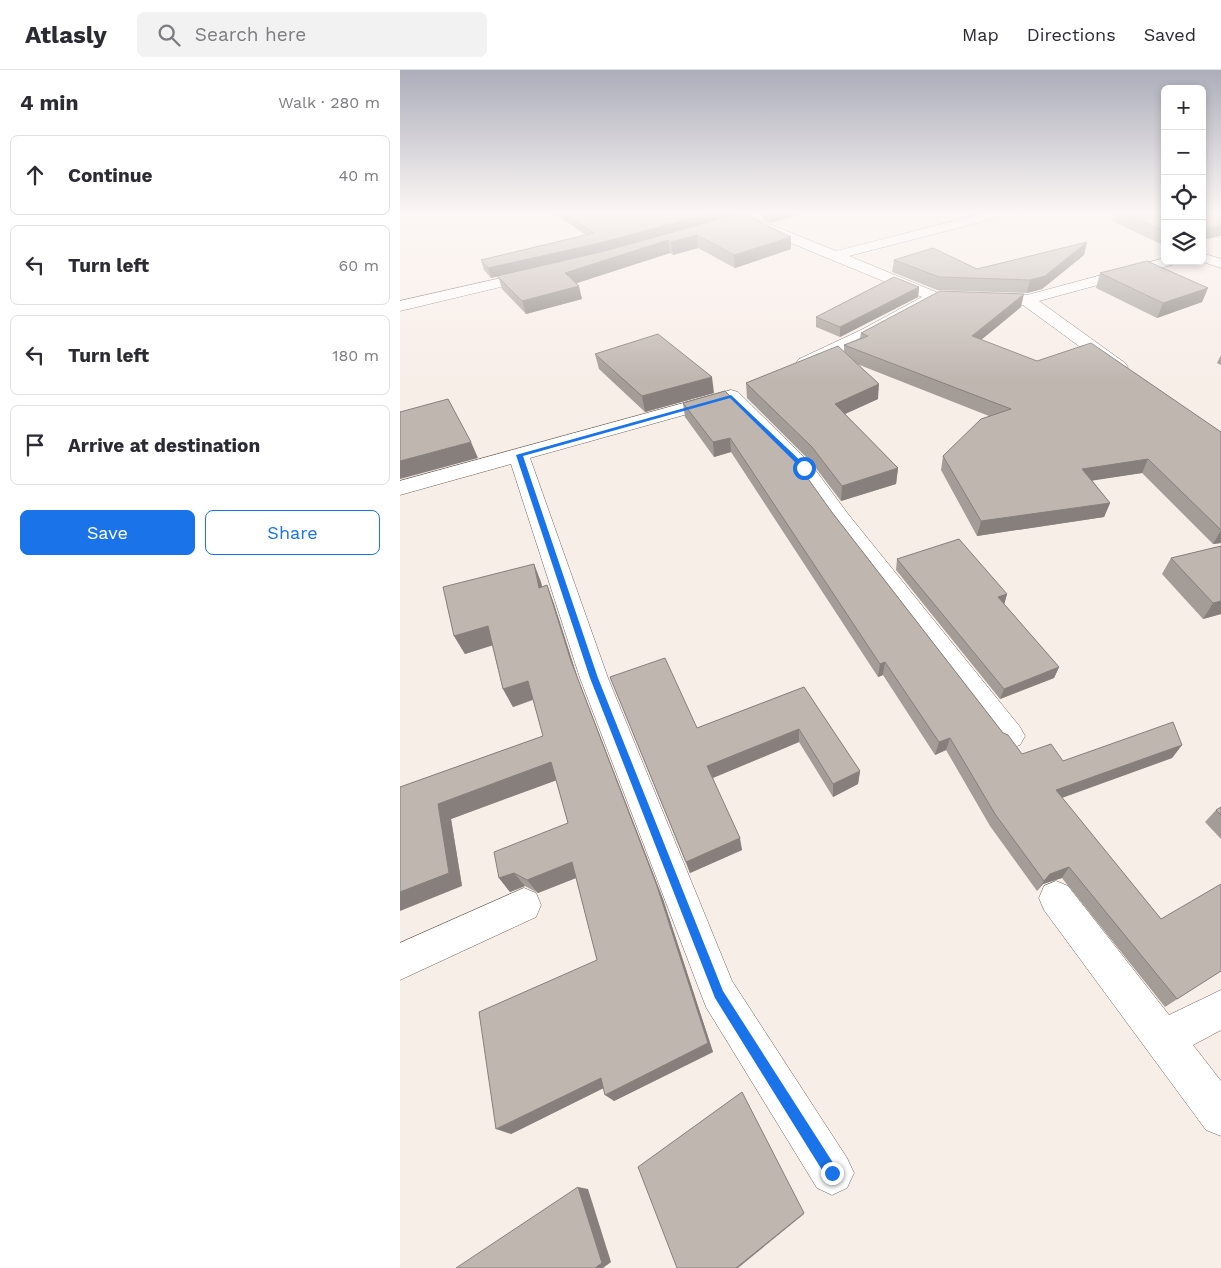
<!DOCTYPE html>
<meta charset="utf-8">
<style>
:root{--surface:#fff;--page:#f2f2f3;--text:#2b2b33;--muted:#7c7c81;--line:#e1e1e2;--accent:#1a73e8}
body{margin:0;font-family:"Work Sans",sans-serif;background:var(--page);color:var(--text)}
.controls{position:absolute;right:15px;top:15px;display:grid;overflow:hidden;border-radius:8px;box-shadow:0 2px 8px #0003}
.controls button{width:45px;height:45px;display:grid;place-items:center;padding:0;border:0;border-bottom:1px solid var(--line);background:var(--surface);color:var(--text);font:25px sans-serif}
.stop{position:absolute;width:15px;height:15px;margin:-11px;border:4px solid #1a73e8;border-radius:50%;background:#fff}
.stop.end{background:#1a73e8;border-color:#fff;box-shadow:0 1px 5px #0008}
.list{margin:0;padding:0;list-style:none}
h2{display:flex;justify-content:space-between;align-items:center;height:65px;margin:0;padding:0 20px;font-size:21px}
h2 small{font-size:16px;font-weight:400;color:var(--muted)}
.list li{display:grid;grid-template-columns:32px 1fr auto;gap:15px;align-items:center;box-sizing:border-box;height:80px;margin:0 10px 10px;padding:0 10px;border:1px solid var(--line);border-radius:8px}
.list b{display:block;font-size:19px;white-space:nowrap}
.list em{font-size:16px;font-style:normal;color:var(--muted)}
.actions{display:flex;gap:10px;padding:15px 20px}
.actions a{flex:1;padding:11px 0;border:1px solid var(--accent);border-radius:8px;text-align:center;font-size:18px;color:var(--accent)}
.actions .main{background:var(--accent);color:#fff}
.icon{flex:none;width:28px;height:28px;fill:none;stroke:currentColor;stroke-width:2;stroke-linecap:round;stroke-linejoin:round}
.map{position:relative;flex:none;width:821px;height:1198px;overflow:hidden}
header{display:flex;align-items:center;gap:30px;box-sizing:border-box;height:70px;padding:0 25px;background:var(--surface);border-bottom:1px solid var(--line)}
header strong{font-size:24px}
nav{display:flex;gap:28px;margin-inline-start:auto;font-size:18px}
.search{width:350px;height:45px;background:var(--page);display:flex;align-items:center;gap:12px;box-sizing:border-box;padding:0 18px;border-radius:8px;color:var(--muted);font-size:19px}
main{display:flex}
aside{flex:1;background:var(--surface)}
.map>svg:first-child{display:block}
</style>
<header>
<strong>Atlasly</strong>
<div class="search"><svg class="icon" aria-label="search" viewBox="0 0 24 24"><circle cx="10" cy="10" r="6"/><path d="M15 15l6 6"/></svg>Search here</div>
<nav><a>Map</a><a>Directions</a><a>Saved</a></nav>
</header>
<main>
<aside>
<h2>4 min<small>Walk · 280 m</small></h2>
<ul class="list">
<li><svg class="icon" aria-label="ahead" viewBox="0 0 24 24"><path d="M12 20V5M6 11l6-6 6 6"/></svg><div><b>Continue</b></div><em>40 m</em></li>
<li><svg class="icon" aria-label="left" viewBox="0 0 24 24"><path d="M17 20v-9H6M10 6l-5 5 5 5"/></svg><div><b>Turn left</b></div><em>60 m</em></li>
<li><svg class="icon" aria-label="left" viewBox="0 0 24 24"><path d="M17 20v-9H6M10 6l-5 5 5 5"/></svg><div><b>Turn left</b></div><em>180 m</em></li>
<li><svg class="icon" aria-label="arrive" viewBox="0 0 24 24"><path d="M6 21V4h12l-3 4 3 4H6"/></svg><div><b>Arrive at destination</b></div></li>
</ul>
<div class="actions"><a class="main">Save</a><a>Share</a></div>
</aside>
<div class="map">
<svg width="821" height="1198" viewBox="0 0 821 1198">
<rect width="100%" height="100%" fill="#f8eee8"/>
<g fill="none" stroke-linecap="round" stroke-linejoin="round">
<g stroke="#6f6661" stroke-width="1">
<g id="minor">
<path d="M 585,143 L 606,143 L 604,146 L 449,186 L 541,224 L 543,227 L 473,268 L 411,297 L 399,297 L 396,293 L 399,289 L 461,260 L 522,227 L 352,157 L 350,154 L 352,151 L 362,151 L 436,181 Z"/>
<path d="M 802,183 L 821,189 L 821,198 L 800,191 L 802,191 Z"/>
<path d="M 765,188 L 765,191 L 777,191 L 775,194 L 639,231 L 725,293 L 728,297 L 725,301 L 713,301 L 623,235 L 586,234 L 578,229 L 586,224 L 627,225 Z"/>
<path d="M 137,200 L 144,204 L 142,207 L 0,241 L 0,231 Z"/>
<path d="M 331,320 L 338,322 L 411,394 L 448,444 L 620,657 L 625,666 L 620,675 L 610,678 L 600,675 L 432,454 L 396,402 L 327,333 L 130,388 L 208,608 L 332,911 L 447,1088 L 454,1103 L 447,1118 L 432,1125 L 417,1118 L 306,937 L 180,608 L 111,394 L 0,425 L 0,411 Z"/>
<path d="M 656,811 L 668,816 L 769,945 L 821,920 L 821,960 L 793,975 L 821,1011 L 821,1066 L 806,1060 L 644,840 L 639,828 L 644,816 Z"/>
<path d="M 124,818 L 136,823 L 141,835 L 136,847 L 0,910 L 0,873 Z"/>
</g>
</g>
<use href="#minor" fill="#fff" fill-rule="evenodd"/>
</g>
<g fill="#a49d97">
<path d="M 154,143 L 346,143 L 342,143 L 391,167 L 391,179 L 335,198 L 298,178 L 273,185 L 270,183 L 176,213 L 182,229 L 126,244 L 102,219 L 98,206 L 91,208 L 84,200 L 81,190 L 186,165 Z"/>
<path d="M 362,143 L 393,143 L 393,147 L 370,153 L 362,149 Z"/>
<path d="M 714,143 L 765,143 L 765,176 L 712,151 Z"/>
<path d="M 687,172 L 684,185 L 642,219 L 627,223 L 537,220 L 492,202 L 494,190 L 577,199 Z"/>
<path d="M 700,203 L 808,218 L 802,232 L 757,248 L 696,218 Z"/>
<path d="M 519,217 L 518,227 L 440,267 L 416,257 L 416,247 Z"/>
<path d="M 621,237 L 581,270 L 821,362 L 821,473 L 813,474 L 742,403 L 692,410 L 710,433 L 704,447 L 577,466 L 541,400 L 543,386 L 589,346 L 457,294 L 478,329 L 445,344 L 498,398 L 496,414 L 441,431 L 412,393 L 347,328 L 346,313 L 444,282 L 444,275 L 460,268 L 461,263 Z"/>
<path d="M 195,284 L 314,323 L 245,342 L 199,299 Z"/>
<path d="M 821,285 L 821,295 L 817,293 Z"/>
<path d="M 283,333 L 431,441 L 603,663 L 622,684 L 663,691 L 782,675 L 772,688 L 662,728 L 761,849 L 821,901 L 765,937 L 662,808 L 643,814 L 637,821 L 590,756 L 546,680 L 535,685 L 483,605 L 478,607 L 331,382 L 314,387 L 285,347 Z"/>
<path d="M 821,476 L 821,544 L 803,549 L 762,504 L 771,488 Z"/>
<path d="M 497,489 L 607,524 L 604,534 L 659,597 L 654,608 L 600,629 L 496,500 Z"/>
<path d="M 134,494 L 142,517 L 147,515 L 154,534 L 178,609 L 263,829 L 313,982 L 214,1031 L 203,1018 L 111,1064 L 197,890 L 176,808 L 138,823 L 125,816 L 110,822 L 99,808 L 168,753 L 156,710 L 51,749 L 62,816 L 0,717 L 143,666 L 133,630 L 113,637 L 103,619 L 92,575 L 65,584 L 54,566 Z"/>
<path d="M 210,607 L 297,658 L 404,617 L 460,701 L 458,714 L 433,727 L 399,672 L 313,708 L 342,780 L 290,803 L 216,621 Z"/>
<path d="M 821,737 L 821,769 L 805,752 L 816,740 Z"/>
</g>
<g fill="#867f7b">
<path d="M 311,143 L 346,143 L 199,183 L 91,208 L 88,198 Z"/>
<path d="M 370,143 L 393,143 L 393,147 L 370,153 Z"/>
<path d="M 821,155 L 821,166 L 802,170 L 802,159 Z"/>
<path d="M 297,165 L 298,178 L 273,185 L 271,172 Z"/>
<path d="M 391,167 L 391,179 L 335,198 L 334,185 Z"/>
<path d="M 268,170 L 270,183 L 168,216 L 165,203 Z"/>
<path d="M 687,172 L 684,185 L 642,219 L 627,223 L 630,210 Z"/>
<path d="M 179,216 L 182,229 L 126,244 L 122,231 Z"/>
<path d="M 519,217 L 518,227 L 440,267 L 440,257 Z"/>
<path d="M 808,218 L 802,232 L 757,248 L 763,233 Z"/>
<path d="M 624,224 L 621,237 L 570,279 L 572,266 Z"/>
<path d="M 312,307 L 314,323 L 245,342 L 242,326 Z"/>
<path d="M 479,314 L 478,329 L 434,349 L 435,334 Z"/>
<path d="M 330,368 L 331,382 L 314,387 L 313,372 Z"/>
<path d="M 71,372 L 78,388 L 0,409 L 0,391 Z"/>
<path d="M 748,389 L 742,403 L 677,413 L 682,399 Z"/>
<path d="M 498,398 L 496,414 L 441,431 L 442,416 Z"/>
<path d="M 710,433 L 704,447 L 577,466 L 581,451 Z"/>
<path d="M 821,460 L 821,473 L 813,474 Z"/>
<path d="M 134,494 L 141,512 L 147,536 L 139,518 Z"/>
<path d="M 147,515 L 154,534 L 178,609 L 263,829 L 313,982 L 214,1031 L 205,1025 L 308,973 L 171,591 Z"/>
<path d="M 607,524 L 604,535 L 598,527 Z"/>
<path d="M 821,531 L 821,544 L 803,549 L 813,533 Z"/>
<path d="M 88,556 L 97,574 L 65,584 L 54,566 Z"/>
<path d="M 485,592 L 483,605 L 478,607 L 480,594 Z"/>
<path d="M 659,597 L 654,608 L 600,629 L 604,619 Z"/>
<path d="M 128,611 L 137,628 L 113,637 L 103,619 Z"/>
<path d="M 399,659 L 399,672 L 310,709 L 307,696 Z"/>
<path d="M 550,668 L 546,680 L 535,685 L 539,672 Z"/>
<path d="M 782,675 L 772,688 L 650,732 L 656,720 Z"/>
<path d="M 151,692 L 160,709 L 51,749 L 62,816 L 0,841 L 0,822 L 38,734 Z"/>
<path d="M 460,701 L 458,714 L 433,727 L 433,714 Z"/>
<path d="M 340,768 L 342,780 L 290,803 L 286,792 Z"/>
<path d="M 172,792 L 181,806 L 138,823 L 127,810 Z"/>
<path d="M 669,797 L 662,808 L 643,814 L 637,821 L 644,811 L 650,804 Z"/>
<path d="M 114,803 L 125,816 L 110,822 L 99,808 Z"/>
<path d="M 201,1008 L 210,1015 L 111,1064 L 96,1059 Z"/>
<path d="M 178,1117 L 188,1119 L 211,1192 L 203,1198 L 195,1198 Z"/>
<path d="M 404,1143 L 404,1144 L 338,1198 L 336,1198 Z"/>
</g>
<g fill="#bfb6b0" stroke="#867f7b">
<path d="M 164,143 L 311,143 L 196,174 L 88,198 L 81,190 L 194,163 Z"/>
<path d="M 341,143 L 391,167 L 334,185 L 297,165 L 271,172 L 268,170 L 165,203 L 179,216 L 122,231 L 97,206 L 205,181 Z"/>
<path d="M 724,143 L 765,143 L 765,161 Z"/>
<path d="M 802,143 L 821,143 L 821,155 L 802,159 Z"/>
<path d="M 687,172 L 645,206 L 630,210 L 539,207 L 494,190 L 533,178 L 577,199 Z"/>
<path d="M 747,191 L 808,218 L 763,233 L 700,203 Z"/>
<path d="M 494,207 L 519,217 L 440,257 L 416,247 Z"/>
<path d="M 540,221 L 624,224 L 572,266 L 637,291 L 691,273 L 821,362 L 821,460 L 748,389 L 682,399 L 710,433 L 581,451 L 543,386 L 581,349 L 611,339 L 444,275 L 468,266 L 461,263 Z"/>
<path d="M 258,264 L 312,307 L 242,326 L 195,284 Z"/>
<path d="M 438,276 L 479,314 L 435,334 L 498,398 L 442,416 L 412,377 L 346,313 Z"/>
<path d="M 325,321 L 394,389 L 431,441 L 603,663 L 608,665 L 622,684 L 651,674 L 663,691 L 773,652 L 782,675 L 656,720 L 761,849 L 821,814 L 821,901 L 777,929 L 669,797 L 650,804 L 644,811 L 595,744 L 550,668 L 539,672 L 485,592 L 480,594 L 330,368 L 313,372 L 283,333 Z"/>
<path d="M 48,329 L 71,372 L 0,391 L 0,342 Z"/>
<path d="M 559,469 L 607,524 L 598,527 L 659,597 L 604,619 L 497,489 Z"/>
<path d="M 821,476 L 821,531 L 813,533 L 771,488 Z"/>
<path d="M 134,494 L 139,518 L 147,515 L 171,591 L 257,816 L 308,973 L 205,1025 L 201,1008 L 96,1059 L 79,942 L 197,890 L 172,792 L 127,810 L 114,803 L 99,808 L 94,782 L 168,753 L 151,692 L 38,734 L 49,803 L 0,822 L 0,717 L 143,666 L 128,611 L 103,619 L 88,556 L 54,566 L 43,517 Z"/>
<path d="M 265,588 L 297,658 L 404,617 L 460,701 L 433,714 L 399,659 L 307,696 L 340,768 L 286,792 L 210,607 Z"/>
<path d="M 821,737 L 821,745 L 816,740 Z"/>
<path d="M 342,1022 L 404,1143 L 336,1198 L 277,1198 L 238,1097 Z"/>
<path d="M 178,1117 L 202,1193 L 195,1198 L 56,1198 Z"/>
</g>
<linearGradient id="sky" x2="0" y2="1"><stop stop-color="#acadba"/><stop offset="0.46" stop-color="#fcf7f5"/><stop offset="1" stop-color="#fcf7f5" stop-opacity="0"/></linearGradient>
<rect width="821" height="310" fill="url(#sky)"/>
<path fill="#1a73e8" d="M 331,325 L 406,396 L 406,399 L 402,399 L 330,328 L 123,386 L 198,608 L 323,921 L 437,1099 L 438,1103 L 437,1108 L 432,1110 L 427,1108 L 315,928 L 190,608 L 116,385 Z"/>
</svg>
<div class="controls">
<button>+</button>
<button>−</button>
<button><svg class="icon" aria-label="locate" viewBox="0 0 24 24"><circle cx="12" cy="12" r="6"/><path d="M12 2v4M12 18v4M2 12h4M18 12h4"/></svg></button>
<button><svg class="icon" aria-label="layers" viewBox="0 0 24 24"><path d="M12 4l9 5-9 5-9-5zM3 14l9 5 9-5"/></svg></button>
</div>
<div class="stop" style="left:404px;top:398px"></div>
<div class="stop end" style="left:432px;top:1103px"></div>
</div>
</main>
